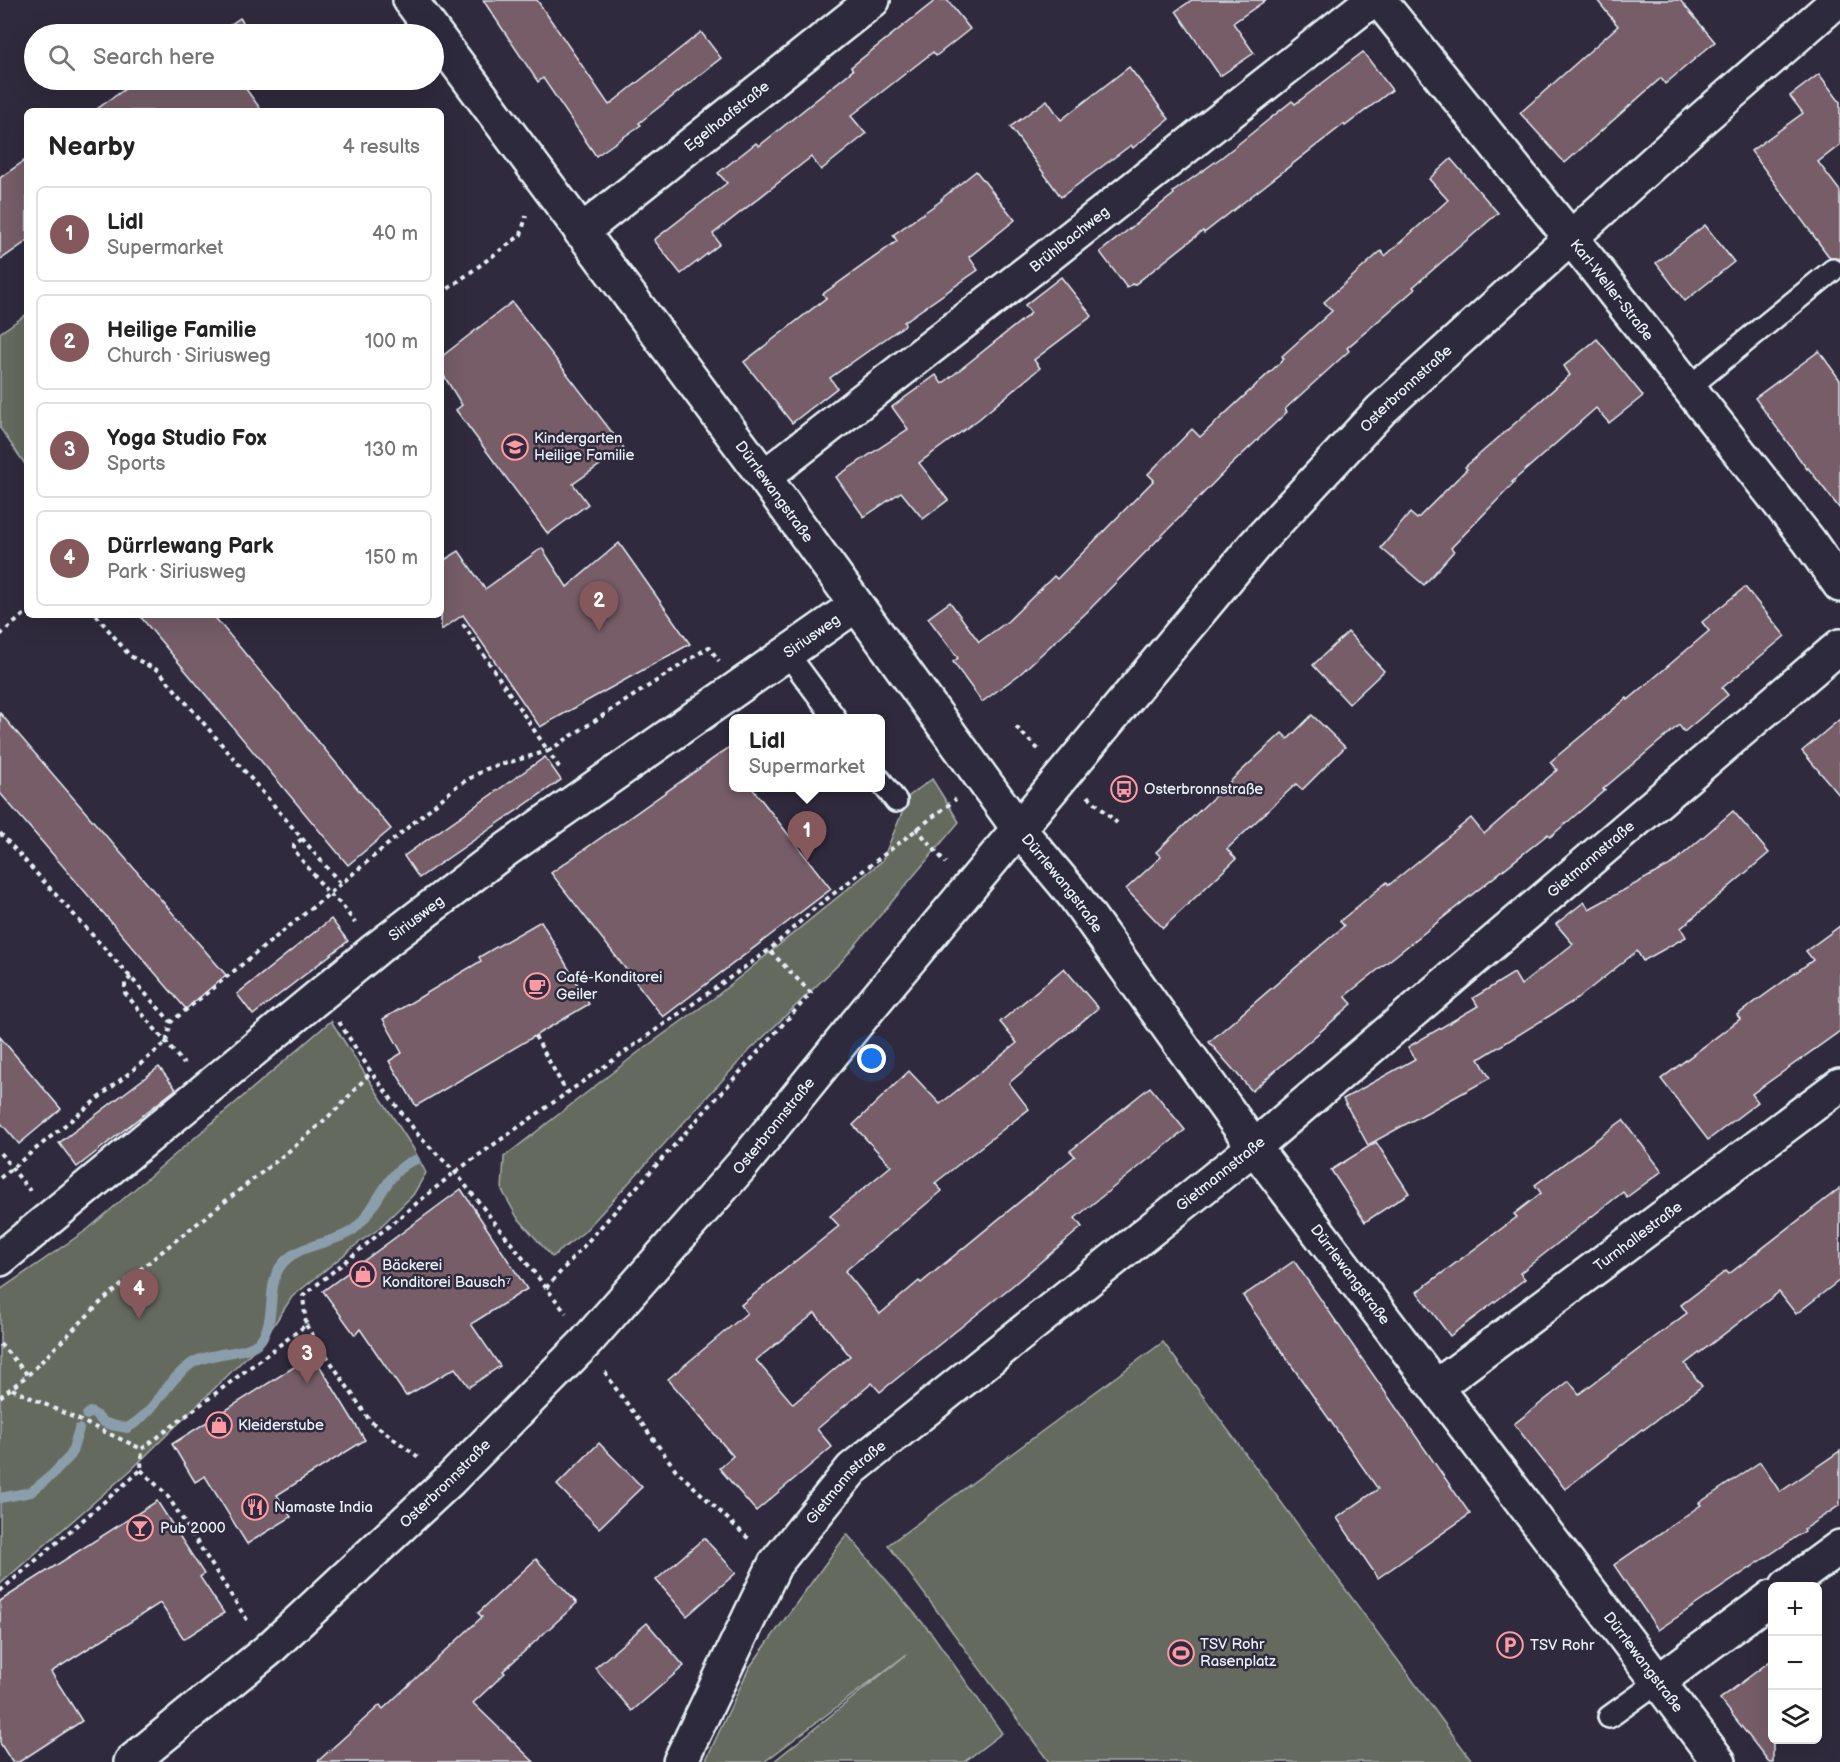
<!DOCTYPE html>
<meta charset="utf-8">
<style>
:root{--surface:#fff;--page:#f2f2f2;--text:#222;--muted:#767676;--line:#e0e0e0;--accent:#85585c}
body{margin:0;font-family:"Balsamiq Sans",sans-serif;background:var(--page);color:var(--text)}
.controls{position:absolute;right:18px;bottom:18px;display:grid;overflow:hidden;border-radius:9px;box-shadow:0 6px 24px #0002}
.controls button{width:54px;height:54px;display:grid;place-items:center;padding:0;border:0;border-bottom:2px solid var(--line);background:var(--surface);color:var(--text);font:30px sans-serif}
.you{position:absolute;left:872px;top:1059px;width:21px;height:21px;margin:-15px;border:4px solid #fff;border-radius:50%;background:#1a73e8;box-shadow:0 0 0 9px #1a73e833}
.badge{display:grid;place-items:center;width:39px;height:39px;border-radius:50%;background:var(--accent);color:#fff;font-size:20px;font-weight:700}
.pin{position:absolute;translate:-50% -50px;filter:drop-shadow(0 2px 3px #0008)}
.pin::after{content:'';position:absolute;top:32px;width:21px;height:18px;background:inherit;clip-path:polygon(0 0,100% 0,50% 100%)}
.popup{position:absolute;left:729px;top:714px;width:156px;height:78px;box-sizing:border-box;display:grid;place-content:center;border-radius:9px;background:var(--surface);filter:drop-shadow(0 2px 4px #0005);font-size:20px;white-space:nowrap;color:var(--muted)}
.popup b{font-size:22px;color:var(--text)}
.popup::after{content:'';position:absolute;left:50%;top:100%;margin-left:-12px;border:12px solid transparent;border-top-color:var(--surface)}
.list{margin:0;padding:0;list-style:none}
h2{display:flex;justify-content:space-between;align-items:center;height:78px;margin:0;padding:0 24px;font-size:26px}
h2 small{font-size:20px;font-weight:400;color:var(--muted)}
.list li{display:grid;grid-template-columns:39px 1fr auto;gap:18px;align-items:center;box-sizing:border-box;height:96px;margin:0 12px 12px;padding:0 12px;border:2px solid var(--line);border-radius:9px}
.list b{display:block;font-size:22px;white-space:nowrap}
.list p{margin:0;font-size:20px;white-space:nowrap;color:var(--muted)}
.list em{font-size:20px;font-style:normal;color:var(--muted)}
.icon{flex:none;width:33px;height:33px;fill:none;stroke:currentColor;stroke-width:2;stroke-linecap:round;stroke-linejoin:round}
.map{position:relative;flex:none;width:1840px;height:1762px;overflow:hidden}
.search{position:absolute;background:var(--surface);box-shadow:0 6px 24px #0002;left:24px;top:24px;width:420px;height:66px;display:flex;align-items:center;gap:15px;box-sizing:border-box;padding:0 21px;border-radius:33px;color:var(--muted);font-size:22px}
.panel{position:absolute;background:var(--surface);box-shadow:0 6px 24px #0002;left:24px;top:108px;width:420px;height:510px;border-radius:9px}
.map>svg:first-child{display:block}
</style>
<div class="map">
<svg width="1840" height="1762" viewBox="0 0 1840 1762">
<rect width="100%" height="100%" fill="#2f2a3d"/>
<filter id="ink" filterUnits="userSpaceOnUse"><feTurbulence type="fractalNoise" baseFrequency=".0167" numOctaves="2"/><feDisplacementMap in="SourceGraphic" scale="12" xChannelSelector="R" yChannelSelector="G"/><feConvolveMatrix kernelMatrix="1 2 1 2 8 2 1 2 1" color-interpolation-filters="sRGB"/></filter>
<g filter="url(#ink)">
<g fill="#656b5e" stroke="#a6aeab" stroke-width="1.5">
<path d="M 27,314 L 27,467 L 0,428 L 0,333 Z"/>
<path d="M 932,779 L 959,822 L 841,962 L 748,1052 L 584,1232 L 552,1257 L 517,1217 L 502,1190 L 504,1157 L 640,1051 L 714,998 L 882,861 L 909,796 Z"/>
<path d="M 331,1021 L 413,1148 L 426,1173 L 413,1195 L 376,1231 L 361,1241 L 292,1297 L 264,1340 L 131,1470 L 0,1584 L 0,1290 L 88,1229 Z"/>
<path d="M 1163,1342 L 1473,1762 L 1049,1762 L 888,1545 Z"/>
<path d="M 847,1534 L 933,1635 L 1002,1733 L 964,1762 L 773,1762 L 907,1654 L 764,1762 L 705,1762 L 749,1668 Z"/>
</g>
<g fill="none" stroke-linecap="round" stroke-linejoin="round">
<g stroke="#8b9eab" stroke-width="10">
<path d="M 87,1415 L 90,1412 C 97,1414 97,1417 102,1421 C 110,1426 118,1426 127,1428 C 155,1413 166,1381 191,1364 C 210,1351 248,1355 260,1341 C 277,1320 266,1288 280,1267 C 296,1243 333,1245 353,1230 C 377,1211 387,1168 415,1160"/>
<path d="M 0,1498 L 31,1492 L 53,1474 L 71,1455 L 79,1429"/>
</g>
</g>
<g fill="#765d67" stroke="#e8f1f8" stroke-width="1.5" fill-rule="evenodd">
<path d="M 483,0 L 537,0 L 609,105 L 701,32 L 721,58 L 639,123 L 641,125 L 596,156 L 543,78 L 538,82 Z"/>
<path d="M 936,0 L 947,0 L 970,29 L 936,56 L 933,52 L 851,116 L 866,134 L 821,170 L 811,157 L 713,234 L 720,244 L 681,274 L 654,240 L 727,183 L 718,173 L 756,143 L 759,146 L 853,70 L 851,67 Z"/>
<path d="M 1192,0 L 1266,0 L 1233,23 L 1254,53 L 1220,76 L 1176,11 Z"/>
<path d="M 1597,0 L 1680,0 L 1715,42 L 1665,84 L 1661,78 L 1565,163 L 1520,113 L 1618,26 Z"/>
<path d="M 240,18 L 251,34 L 217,34 Z"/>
<path d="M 1363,52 L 1392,90 L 1345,126 L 1344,124 L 1204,233 L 1203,231 L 1134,285 L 1132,284 L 1127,288 L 1100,252 L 1174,194 L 1173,192 L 1222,157 L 1292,101 L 1295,104 Z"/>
<path d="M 1129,67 L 1169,119 L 1133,148 L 1131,145 L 1061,197 L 1010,127 L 1047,100 L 1061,120 Z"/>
<path d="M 1819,74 L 1840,102 L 1840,145 L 1818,162 L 1840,191 L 1840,260 L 1830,258 L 1751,151 L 1803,113 L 1790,96 Z"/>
<path d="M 138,80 L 251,80 L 243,85 L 262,111 L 94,111 Z"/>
<path d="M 27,159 L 27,241 L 0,260 L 0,178 Z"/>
<path d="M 1451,159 L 1498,213 L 1413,287 L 1415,289 L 1347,348 L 1349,351 L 1285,409 L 1287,412 L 1230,466 L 1087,612 L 1020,674 L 982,702 L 953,662 L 958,658 L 928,618 L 950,602 L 979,642 L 1008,621 L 1054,576 L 1057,579 L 1154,480 L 1148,474 L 1192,429 L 1200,437 L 1284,359 L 1282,356 L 1332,311 L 1324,302 L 1381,251 L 1385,256 L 1448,200 L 1429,179 Z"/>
<path d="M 976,171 L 1015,220 L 969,257 L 978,270 L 904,322 L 905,325 L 830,378 L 837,388 L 792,423 L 744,362 L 826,298 L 823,294 L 897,241 L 893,235 L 942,200 L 941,199 Z"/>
<path d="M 1705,225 L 1734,262 L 1685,301 L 1656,263 Z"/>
<path d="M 1061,277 L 1092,316 L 1034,360 L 1040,368 L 979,419 L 919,463 L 948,500 L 923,519 L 901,492 L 864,517 L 836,477 L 908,429 L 892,407 L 936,375 L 942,384 L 1031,313 L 1025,305 Z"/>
<path d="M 512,302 L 624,448 L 573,484 L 588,504 L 548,534 L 456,410 L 462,405 L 441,371 L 441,357 Z"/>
<path d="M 1597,339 L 1643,396 L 1609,423 L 1596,408 L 1512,482 L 1514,483 L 1451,548 L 1454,551 L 1424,585 L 1381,548 L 1410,513 L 1417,519 L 1467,469 L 1465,467 L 1570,375 L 1564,366 Z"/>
<path d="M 1819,351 L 1840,380 L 1840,509 L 1808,468 L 1807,469 L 1755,398 Z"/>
<path d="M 619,543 L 690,644 L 540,727 L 463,615 L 441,630 L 441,562 L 459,551 L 485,589 L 542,548 L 567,587 Z"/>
<path d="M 1745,587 L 1785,636 L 1722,688 L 1728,695 L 1684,732 L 1679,725 L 1603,789 L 1605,790 L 1550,837 L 1548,834 L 1345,996 L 1352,1004 L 1252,1091 L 1209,1042 L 1344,926 L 1340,921 L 1387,882 L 1389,885 L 1471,818 L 1484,834 L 1557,770 L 1550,762 L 1627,698 L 1628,700 L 1709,631 L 1702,622 Z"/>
<path d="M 139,615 L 213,615 L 391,829 L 348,865 Z"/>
<path d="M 1348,632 L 1384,671 L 1349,704 L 1313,665 Z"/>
<path d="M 0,713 L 226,975 L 186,1009 L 0,793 Z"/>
<path d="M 1312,715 L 1345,747 L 1302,790 L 1296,784 L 1227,849 L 1236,859 L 1163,928 L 1126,889 L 1161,857 L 1156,852 L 1236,776 L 1282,733 L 1288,739 Z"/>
<path d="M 1840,719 L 1840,796 L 1802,751 Z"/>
<path d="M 734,744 L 734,788 L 752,788 L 831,889 L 663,1017 L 551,873 Z"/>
<path d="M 545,757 L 561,780 L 419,878 L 404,856 Z"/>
<path d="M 1733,811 L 1769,853 L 1681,928 L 1686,937 L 1643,961 L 1637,951 L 1577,999 L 1479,1059 L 1490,1078 L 1368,1145 L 1343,1099 L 1415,1059 L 1408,1047 L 1478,1006 L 1473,998 L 1514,973 L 1521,985 L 1573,944 L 1556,924 L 1584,902 L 1589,909 L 1672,864 Z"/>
<path d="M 331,919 L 348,941 L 253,1015 L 237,994 Z"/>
<path d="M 541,921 L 589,1004 L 416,1106 L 389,1061 L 402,1053 L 383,1019 L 481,961 L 479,957 Z"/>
<path d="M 1840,926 L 1840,1031 L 1752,1094 L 1758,1102 L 1708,1140 L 1661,1079 L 1740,1019 L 1737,1015 L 1813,960 L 1806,951 Z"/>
<path d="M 1064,968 L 1098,1008 L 1009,1083 L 1029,1109 L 935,1183 L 942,1191 L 845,1271 L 880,1314 L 919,1281 L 921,1283 L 1075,1156 L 1070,1151 L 1150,1087 L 1185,1130 L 1075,1218 L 1082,1227 L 1012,1286 L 880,1392 L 872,1383 L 817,1429 L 832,1447 L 756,1511 L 719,1468 L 733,1456 L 668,1379 L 747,1313 L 741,1305 L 839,1226 L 830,1216 L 891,1166 L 853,1125 L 909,1071 L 940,1104 L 1017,1043 L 1000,1022 ZM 815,1313 L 850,1356 L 793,1404 L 756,1360 Z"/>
<path d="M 0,1037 L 61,1109 L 19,1144 L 0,1122 Z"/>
<path d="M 159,1067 L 176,1089 L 77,1167 L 59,1143 Z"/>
<path d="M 1623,1120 L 1662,1171 L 1627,1197 L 1623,1192 L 1520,1273 L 1525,1279 L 1450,1336 L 1417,1292 L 1517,1217 L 1514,1214 L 1541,1193 L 1535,1185 Z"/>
<path d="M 1376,1142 L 1409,1193 L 1365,1222 L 1331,1170 Z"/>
<path d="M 1840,1188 L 1840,1280 L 1796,1314 L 1779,1292 L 1685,1364 L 1702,1386 L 1643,1430 L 1642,1429 L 1565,1489 L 1514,1424 L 1569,1381 L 1579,1394 L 1687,1313 L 1681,1305 L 1726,1271 L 1729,1274 Z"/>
<path d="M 461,1189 L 527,1289 L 471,1324 L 500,1366 L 469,1387 L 455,1368 L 406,1396 L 360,1329 L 355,1335 L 323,1291 Z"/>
<path d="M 1294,1261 L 1470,1514 L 1378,1578 L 1337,1518 L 1378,1489 L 1243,1296 Z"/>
<path d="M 313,1355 L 365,1440 L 277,1495 L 291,1517 L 247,1544 L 205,1476 L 195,1482 L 172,1444 Z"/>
<path d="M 599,1443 L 642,1487 L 599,1528 L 557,1485 Z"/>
<path d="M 1840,1451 L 1840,1505 L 1804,1529 L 1805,1531 L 1658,1630 L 1614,1565 L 1701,1505 L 1699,1503 L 1760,1462 L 1780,1492 Z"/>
<path d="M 157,1501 L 204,1574 L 200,1577 L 224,1613 L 184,1639 L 160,1603 L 51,1672 L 82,1721 L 19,1762 L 12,1762 L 0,1743 L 0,1601 Z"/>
<path d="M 704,1538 L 736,1573 L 687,1616 L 656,1580 Z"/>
<path d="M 536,1559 L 577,1603 L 503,1671 L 505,1673 L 473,1703 L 534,1762 L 317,1762 L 380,1705 L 383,1709 L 482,1617 L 478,1613 Z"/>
<path d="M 647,1623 L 684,1666 L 632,1711 L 595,1668 Z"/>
<path d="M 1773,1659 L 1773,1762 L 1769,1762 L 1720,1699 Z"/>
</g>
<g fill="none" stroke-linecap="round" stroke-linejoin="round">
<g stroke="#e8f1f8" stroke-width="26">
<g id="service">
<path d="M 1688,388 L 1833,270"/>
<path d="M 787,653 L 835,718"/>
<path d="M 880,780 L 896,801"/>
<path d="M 1609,1717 L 1659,1681"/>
</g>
</g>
<g stroke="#e8f1f8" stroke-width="38">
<g id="minor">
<path id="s1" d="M 410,0 L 764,477 L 1018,828 L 1073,894 L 1254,1147 L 1719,1762"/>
<path id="s2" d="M 1379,0 L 1591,263 L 1809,541 L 1840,585"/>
<path id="s3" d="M 581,232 L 873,0"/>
<path id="s4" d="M 764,477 L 1039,263 L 1372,0"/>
<path id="s5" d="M 0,1259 L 376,949 L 507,849 L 856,605"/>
<path id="s6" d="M 1436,1387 L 1840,1085"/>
<path d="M 1787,1586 L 1840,1547"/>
<path d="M 1659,1681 L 1772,1597"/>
<path id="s7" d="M 680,1762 L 775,1564 L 852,1469 L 1254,1147 L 1840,646"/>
</g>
</g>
<g stroke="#e8f1f8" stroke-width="38">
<g id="tertiary">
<path id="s8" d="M 131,1762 L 267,1651 L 450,1480 L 587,1341 L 742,1165 L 869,1008 L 1254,546 L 1381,410 L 1696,124 L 1838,0"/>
</g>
</g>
<g stroke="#e8f1f8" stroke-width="4" stroke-dasharray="4.5 4.5" stroke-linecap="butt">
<path d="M 441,294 L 521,235 L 526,216"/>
<path d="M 96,615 L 130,656 L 159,671 L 341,884"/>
<path d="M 463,624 L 548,751 L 709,647 L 719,661"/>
<path d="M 0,635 L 27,612"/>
<path d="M 1016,727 L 1039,750"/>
<path d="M 1088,796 L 1117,823"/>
<path d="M 916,828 L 946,863"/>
<path d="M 0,833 L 171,1022"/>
<path d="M 302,839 L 294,845 L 294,850 L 329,894 L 341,904 L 355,923"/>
<path d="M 131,977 L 125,983 L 125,993 L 184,1064"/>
<path d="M 339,1022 L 371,1072 L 419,1136 L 455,1172 L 566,1313"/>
<path d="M 535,1036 L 567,1093"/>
<path d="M 0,1153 L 30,1191"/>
<path d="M 0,1178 L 166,1043 L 171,1022 L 329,894 L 458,785 L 486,769 L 548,751 L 561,770"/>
<path d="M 546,1288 L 811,993 L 769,950"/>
<path d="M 306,1325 L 370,1421 L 421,1459"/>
<path d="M 0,1344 L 28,1375"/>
<path d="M 605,1372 L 614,1386 L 676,1470 L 750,1540"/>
<path d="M 12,1389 L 142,1449"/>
<path d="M 0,1397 L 28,1375 L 102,1301 L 170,1245 L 294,1147 L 338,1108 L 371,1072"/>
<path d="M 141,1470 L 167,1495 L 249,1623"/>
<path d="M 0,1591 L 141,1470 L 142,1449 L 306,1325 L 303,1296 L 455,1172 L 769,950 L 815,908 L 956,799"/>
</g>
<use href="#service" stroke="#2f2a3d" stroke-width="21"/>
<use href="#minor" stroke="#2f2a3d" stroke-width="33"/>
<use href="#tertiary" stroke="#2f2a3d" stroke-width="33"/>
</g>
</g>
<defs>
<g id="school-ring" transform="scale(1.35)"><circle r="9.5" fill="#2f2a3d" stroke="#ff9aa2" stroke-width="1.5"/><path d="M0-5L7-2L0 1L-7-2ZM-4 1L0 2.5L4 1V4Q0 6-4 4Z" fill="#ff9aa2"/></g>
<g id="bus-ring" transform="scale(1.35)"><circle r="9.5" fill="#2f2a3d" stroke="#ff9aa2" stroke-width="1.5"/><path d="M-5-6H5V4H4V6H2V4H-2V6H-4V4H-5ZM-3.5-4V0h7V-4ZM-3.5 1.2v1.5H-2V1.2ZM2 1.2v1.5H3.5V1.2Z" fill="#ff9aa2"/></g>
<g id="cafe-ring" transform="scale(1.35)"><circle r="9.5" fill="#2f2a3d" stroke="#ff9aa2" stroke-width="1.5"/><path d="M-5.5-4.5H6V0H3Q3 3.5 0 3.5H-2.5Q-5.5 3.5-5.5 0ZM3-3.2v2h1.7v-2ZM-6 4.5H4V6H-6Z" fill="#ff9aa2"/></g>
<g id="shop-ring" transform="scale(1.35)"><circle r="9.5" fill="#2f2a3d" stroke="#ff9aa2" stroke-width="1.5"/><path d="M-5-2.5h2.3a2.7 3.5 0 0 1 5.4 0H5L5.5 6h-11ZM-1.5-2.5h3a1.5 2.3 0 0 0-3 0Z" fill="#ff9aa2"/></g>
<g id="restaurant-ring" transform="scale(1.35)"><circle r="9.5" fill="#2f2a3d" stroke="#ff9aa2" stroke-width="1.5"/><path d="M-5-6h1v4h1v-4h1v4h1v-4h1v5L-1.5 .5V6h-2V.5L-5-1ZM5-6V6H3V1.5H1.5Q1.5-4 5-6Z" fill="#ff9aa2"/></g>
<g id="bar-ring" transform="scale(1.35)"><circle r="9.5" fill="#2f2a3d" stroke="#ff9aa2" stroke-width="1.5"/><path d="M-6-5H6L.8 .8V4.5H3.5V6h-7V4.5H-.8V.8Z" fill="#ff9aa2"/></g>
<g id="parking-ring" transform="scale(1.35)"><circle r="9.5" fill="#2f2a3d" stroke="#ff9aa2" stroke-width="1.5"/><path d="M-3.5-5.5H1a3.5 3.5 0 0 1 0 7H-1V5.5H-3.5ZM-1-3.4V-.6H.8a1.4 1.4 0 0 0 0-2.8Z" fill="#ff9aa2"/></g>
<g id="stadium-ring" transform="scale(1.35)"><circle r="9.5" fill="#2f2a3d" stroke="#ff9aa2" stroke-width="1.5"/><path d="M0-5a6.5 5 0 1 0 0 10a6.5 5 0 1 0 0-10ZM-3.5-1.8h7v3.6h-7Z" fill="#ff9aa2"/></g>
</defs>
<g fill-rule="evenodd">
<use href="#school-ring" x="515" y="447"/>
<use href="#bus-ring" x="1124" y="789"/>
<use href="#cafe-ring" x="537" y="986"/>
<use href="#shop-ring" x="363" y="1274"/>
<use href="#shop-ring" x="219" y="1425"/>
<use href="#restaurant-ring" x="255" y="1507"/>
<use href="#bar-ring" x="140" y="1528"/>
<use href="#parking-ring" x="1510" y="1645"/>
<use href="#stadium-ring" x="1181" y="1653"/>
</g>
<g text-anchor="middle" stroke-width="5" stroke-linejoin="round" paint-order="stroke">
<g font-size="15" fill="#e8f1f8" stroke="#2f2a3d">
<text dy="5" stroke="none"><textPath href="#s3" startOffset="186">Egelhaafstraße</textPath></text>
<text dy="5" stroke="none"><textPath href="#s4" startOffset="387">Brühlbachweg</textPath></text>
<text dy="5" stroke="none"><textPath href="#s2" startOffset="372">Karl-Weller-Straße</textPath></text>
<text dy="5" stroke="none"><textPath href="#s8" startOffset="1878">Osterbronnstraße</textPath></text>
<text dy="5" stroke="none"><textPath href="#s1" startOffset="612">Dürrlewangstraße</textPath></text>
<text dy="5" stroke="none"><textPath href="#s5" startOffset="1024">Siriusweg</textPath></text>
<text dy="5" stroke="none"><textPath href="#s7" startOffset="1300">Gietmannstraße</textPath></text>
<text dy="5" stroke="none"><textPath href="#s1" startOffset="1098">Dürrlewangstraße</textPath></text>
<text dy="5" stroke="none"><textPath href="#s5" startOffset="538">Siriusweg</textPath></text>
<text dy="5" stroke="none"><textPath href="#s8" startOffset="906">Osterbronnstraße</textPath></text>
<text dy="5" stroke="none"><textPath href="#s7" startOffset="814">Gietmannstraße</textPath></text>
<text dy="5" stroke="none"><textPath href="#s6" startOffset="252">Turnhallestraße</textPath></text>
<text dy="5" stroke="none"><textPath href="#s1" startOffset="1584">Dürrlewangstraße</textPath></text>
<text dy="5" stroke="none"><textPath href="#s8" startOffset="420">Osterbronnstraße</textPath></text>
<text dy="5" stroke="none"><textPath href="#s7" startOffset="328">Gietmannstraße</textPath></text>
<text dy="5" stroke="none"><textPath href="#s1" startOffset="2070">Dürrlewangstraße</textPath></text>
</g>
<g font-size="15" fill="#e8f1f8" stroke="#2f2a3d" text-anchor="start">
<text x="534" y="443">Kindergarten<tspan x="534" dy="17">Heilige Familie</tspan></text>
<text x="1144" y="794">Osterbronnstraße</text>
<text x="556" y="982">Café-Konditorei<tspan x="556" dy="17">Geiler</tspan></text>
<text x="382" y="1270">Bäckerei<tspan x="382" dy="17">Konditorei Bausch⁷</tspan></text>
<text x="238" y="1430">Kleiderstube</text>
<text x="274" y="1512">Namaste India</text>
<text x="160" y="1533">Pub 2000</text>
<text x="1200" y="1649">TSV Rohr<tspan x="1200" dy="17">Rasenplatz</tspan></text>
<text x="1530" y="1650">TSV Rohr</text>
</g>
</g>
</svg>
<div class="controls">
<button>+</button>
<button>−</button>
<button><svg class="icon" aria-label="layers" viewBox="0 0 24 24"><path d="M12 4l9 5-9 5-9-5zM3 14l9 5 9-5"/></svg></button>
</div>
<div class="you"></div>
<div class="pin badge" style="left:807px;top:861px">1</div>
<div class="popup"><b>Lidl</b>Supermarket</div>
<div class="pin badge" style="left:599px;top:631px">2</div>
<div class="pin badge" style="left:307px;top:1384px">3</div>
<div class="pin badge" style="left:139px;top:1319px">4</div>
<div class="search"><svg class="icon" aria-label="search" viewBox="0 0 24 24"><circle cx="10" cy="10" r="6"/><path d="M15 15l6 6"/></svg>Search here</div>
<section class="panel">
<h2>Nearby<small>4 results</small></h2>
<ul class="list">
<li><span class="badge">1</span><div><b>Lidl</b><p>Supermarket</p></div><em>40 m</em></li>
<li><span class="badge">2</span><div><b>Heilige Familie</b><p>Church · Siriusweg</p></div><em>100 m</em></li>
<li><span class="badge">3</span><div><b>Yoga Studio Fox</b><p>Sports</p></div><em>130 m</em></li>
<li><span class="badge">4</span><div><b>Dürrlewang Park</b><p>Park · Siriusweg</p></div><em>150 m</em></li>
</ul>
</section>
</div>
